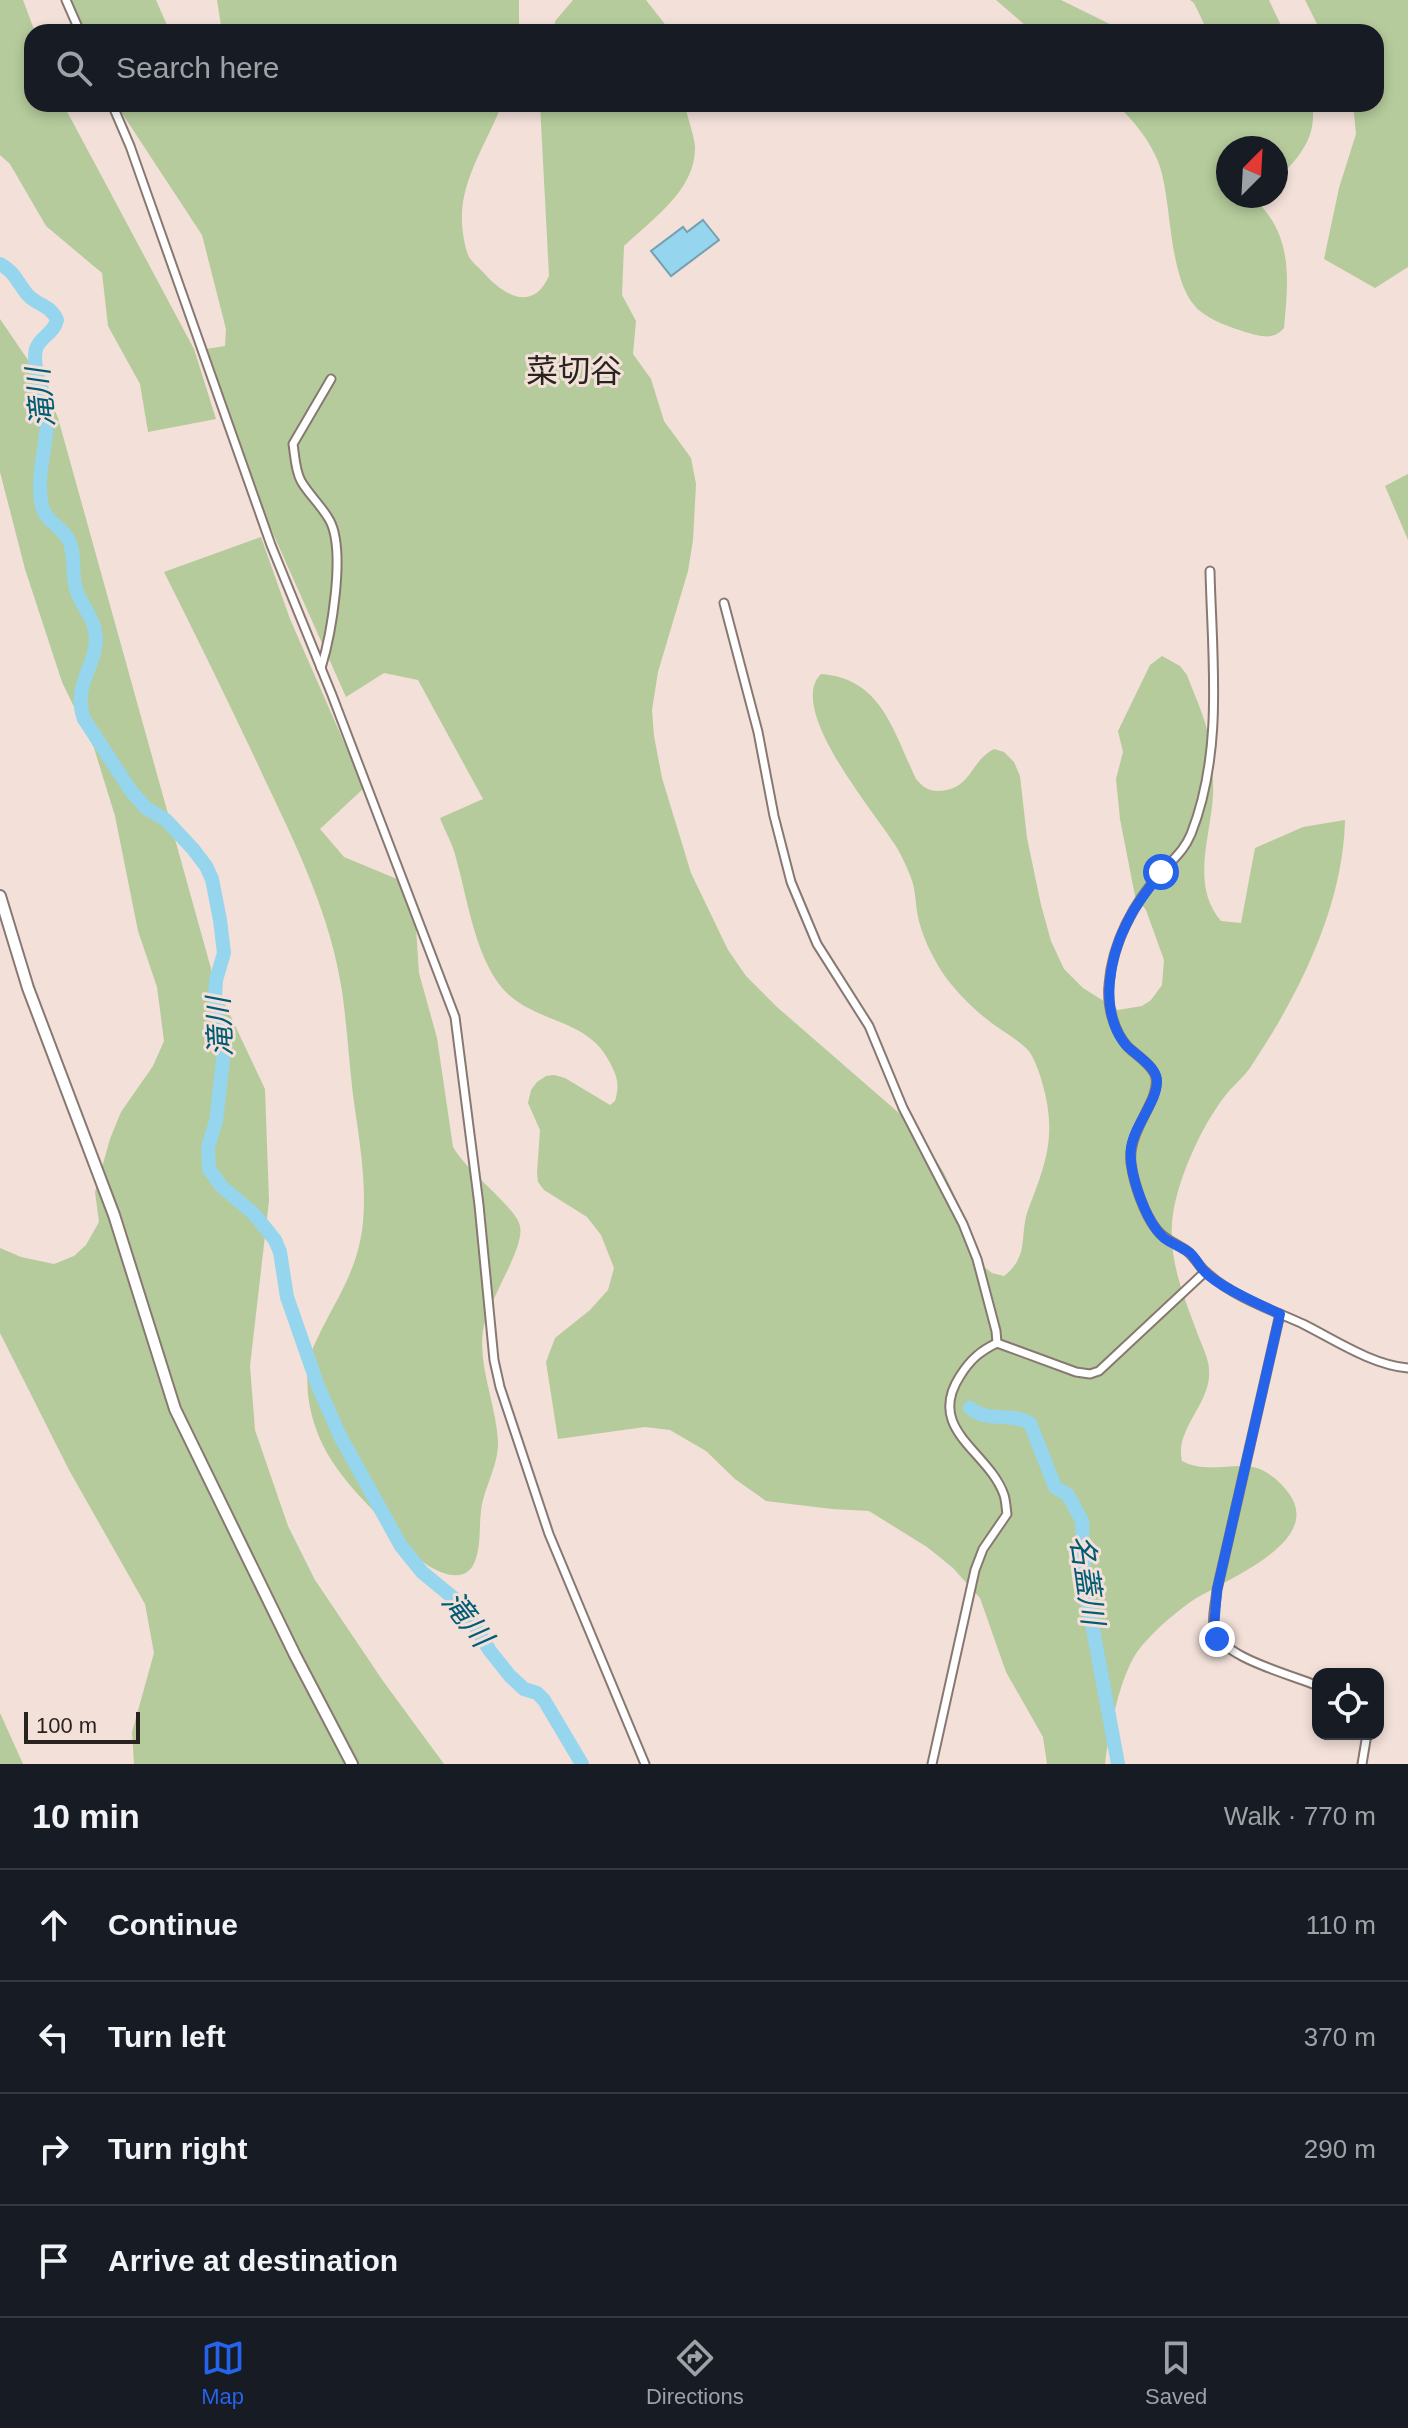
<!DOCTYPE html>
<meta charset="utf-8">
<style>
:root{--surface:#171b24;--page:#20242c;--text:#f1f3f6;--muted:#9ea1a6;--line:#363941;--accent:#2563eb}
body{margin:0;font-family:Arial,"Noto Sans JP",sans-serif;background:var(--page);color:var(--text)}
.controls{position:absolute;right:24px;bottom:24px;display:grid;overflow:hidden;border-radius:16px;box-shadow:0 4px 12px #0003}
.controls button{width:72px;height:72px;display:grid;place-items:center;padding:0;border:0;border-bottom:2px solid var(--line);background:var(--surface);color:var(--text);font:40px sans-serif}
.compass{position:absolute;left:1216px;top:136px;width:72px;height:72px;border-radius:50%;background:var(--surface);box-shadow:0 4px 12px #0003;rotate:24deg}
.scale{position:absolute;left:24px;bottom:20px;width:116px;box-sizing:border-box;padding-left:8px;border:4px solid #292320;border-top:0;font-size:22px;line-height:28px;white-space:nowrap;color:#292320;-webkit-text-stroke:6px #f2e0d9;paint-order:stroke}
.stop{position:absolute;width:24px;height:24px;margin:-18px;border:6px solid #2563eb;border-radius:50%;background:#fff}
.stop.end{background:#2563eb;border-color:#fff;box-shadow:0 2px 8px #0008}
.list{margin:0;padding:0;list-style:none}
h2{display:flex;justify-content:space-between;align-items:center;height:104px;margin:0;padding:0 32px;font-size:34px}
h2 small{font-size:26px;font-weight:400;color:var(--muted)}
.list li{display:grid;grid-template-columns:52px 1fr auto;gap:24px;align-items:center;box-sizing:border-box;height:112px;padding:0 32px;border-top:2px solid var(--line)}
.list b{display:block;font-size:30px;white-space:nowrap}
.list em{font-size:26px;font-style:normal;color:var(--muted)}
.icon{flex:none;width:44px;height:44px;fill:none;stroke:currentColor;stroke-width:2;stroke-linecap:round;stroke-linejoin:round}
.map{position:relative;flex:none;width:1408px;height:1764px;overflow:hidden}
.search{position:absolute;background:var(--surface);box-shadow:0 4px 12px #0003;left:24px;right:24px;top:24px;height:88px;display:flex;align-items:center;gap:20px;box-sizing:border-box;padding:0 28px;border-radius:24px;color:var(--muted);font-size:30px}
.sheet{height:552px;background:var(--surface)}
nav{display:flex;justify-content:space-around;align-items:center;box-sizing:border-box;height:112px;border-top:2px solid var(--line);background:var(--surface);font-size:22px;color:var(--muted)}
nav a{display:grid;justify-items:center;gap:4px}
nav .on{color:var(--accent)}
.map>svg:first-child{display:block}
</style>
<div class="map">
<svg width="1408" height="1764" viewBox="0 0 1408 1764">
<rect width="100%" height="100%" fill="#f2e0d9"/>
<g fill="#b5cb9b">
<path d="M 0,0 L 23,0 L 35,32 L 32,32 L 32,104 L 63,104 L 194,349 L 216,419 L 148,432 L 140,384 L 108,326 L 102,273 L 46,226 L 10,164 L 0,155 Z"/>
<path d="M 64,0 L 156,0 L 170,32 L 76,32 Z"/>
<path d="M 217,0 L 519,0 L 519,32 L 222,32 Z"/>
<path d="M 573,0 L 646,0 L 671,32 L 551,32 L 556,20 Z"/>
<path d="M 996,0 L 1061,0 L 1126,32 L 1033,32 Z"/>
<path d="M 1190,0 L 1269,0 L 1284,32 L 1205,32 L 1206,28 L 1194,3 Z"/>
<path d="M 1305,0 L 1408,0 L 1408,267 L 1375,288 L 1324,259 L 1339,188 L 1356,134 L 1353,104 L 1376,104 L 1376,32 L 1321,32 Z"/>
<path d="M 116,104 L 502,104 C 488,141 460,180 462,221 C 462,231 465,249 469,257 C 472,262 478,267 482,271 C 502,294 532,314 549,276 L 540,104 L 685,104 C 687,118 694,133 695,147 C 696,190 651,220 624,246 L 622,295 L 636,321 L 633,354 L 651,379 L 664,421 L 691,458 L 696,484 L 693,540 L 688,571 L 658,672 L 652,710 L 654,736 L 662,778 L 691,873 L 728,950 L 746,976 L 777,1007 L 915,1127 L 944,1173 L 960,1207 L 978,1262 L 992,1273 L 1004,1276 C 1030,1256 1019,1236 1028,1210 C 1047,1161 1057,1134 1042,1082 C 1039,1072 1034,1056 1027,1049 C 1017,1039 1004,1032 993,1024 C 974,1010 955,991 942,972 C 932,956 922,936 918,917 C 915,902 916,889 910,875 C 906,866 902,856 897,848 C 878,816 785,709 821,674 C 882,678 894,733 916,779 C 923,787 928,791 938,791 C 972,790 969,762 994,749 L 1004,752 L 1014,762 L 1020,776 L 1027,838 L 1041,905 L 1051,941 L 1064,969 L 1083,988 L 1118,1010 L 1142,1006 L 1151,1000 L 1162,985 L 1164,960 L 1146,910 L 1135,896 L 1120,819 L 1116,779 L 1123,752 L 1118,731 L 1150,665 L 1162,656 L 1180,666 L 1187,675 C 1195,697 1208,723 1210,746 C 1211,762 1214,779 1213,795 C 1211,836 1190,885 1221,921 L 1241,923 L 1255,848 L 1303,827 L 1345,820 C 1343,908 1298,996 1250,1068 C 1242,1079 1230,1088 1222,1100 C 1199,1131 1175,1185 1172,1223 C 1169,1263 1185,1299 1198,1335 C 1202,1346 1209,1359 1209,1370 C 1212,1403 1174,1429 1182,1461 C 1210,1476 1241,1458 1264,1471 C 1273,1476 1281,1483 1287,1491 C 1329,1543 1219,1581 1189,1603 C 1171,1616 1154,1631 1140,1648 C 1120,1673 1109,1732 1105,1764 L 1047,1764 L 1043,1737 L 1006,1672 L 980,1598 L 953,1568 L 927,1547 L 869,1511 L 832,1509 L 766,1501 L 735,1479 L 706,1451 L 670,1430 L 645,1427 L 558,1439 L 546,1362 L 555,1338 L 590,1310 L 608,1290 L 614,1268 L 601,1235 L 587,1217 L 544,1190 L 538,1182 L 537,1173 L 540,1130 L 528,1103 L 531,1090 L 537,1082 L 546,1076 L 554,1075 L 565,1078 L 610,1105 L 615,1101 C 620,1084 617,1076 609,1061 C 588,1020 540,1023 509,995 C 476,965 468,900 456,858 C 453,845 445,831 440,818 L 483,799 L 418,680 L 384,673 L 346,697 L 263,511 L 206,349 L 225,346 L 226,329 L 202,235 Z"/>
<path d="M 1116,104 L 1312,104 C 1318,137 1298,159 1276,180 L 1276,148 L 1228,148 L 1228,196 L 1262,196 L 1262,207 C 1293,242 1288,284 1284,328 C 1273,341 1260,336 1245,332 C 1230,327 1212,321 1200,311 C 1167,283 1173,203 1159,164 C 1150,140 1134,121 1116,104 Z"/>
<path d="M 0,319 L 41,379 L 58,418 L 215,983 L 265,1089 L 269,1201 L 250,1366 L 255,1430 L 288,1526 L 315,1580 L 383,1681 L 444,1764 L 134,1764 L 132,1732 L 154,1653 L 145,1604 L 69,1470 L 0,1333 L 0,1248 L 21,1257 L 54,1264 L 74,1256 L 86,1245 L 99,1222 L 95,1192 L 110,1139 L 121,1112 L 153,1066 L 164,1041 L 157,987 L 138,931 L 115,816 L 94,748 L 62,682 L 25,569 L 0,472 Z"/>
<path d="M 1408,474 L 1408,540 L 1385,486 Z"/>
<path d="M 261,537 L 290,619 L 364,788 L 320,829 L 344,857 L 409,884 L 415,913 L 419,973 L 437,1038 L 453,1147 C 467,1172 516,1207 520,1226 C 525,1249 488,1299 483,1330 C 478,1367 496,1404 498,1441 C 499,1465 484,1487 481,1511 C 479,1526 481,1543 476,1558 C 467,1592 426,1568 412,1552 C 368,1500 317,1468 308,1395 C 307,1379 306,1363 313,1348 C 331,1306 355,1278 362,1231 C 368,1186 359,1139 353,1095 C 349,1061 347,1026 342,991 C 331,917 298,849 266,782 C 233,711 199,642 164,572 Z"/>
<path d="M 0,1713 L 23,1764 L 0,1764 Z"/>
</g>
<path fill="#95d5ee" stroke="#75a0b0" stroke-width="2" d="M 703,220 L 719,240 L 671,276 L 651,251 L 683,227 L 687,232 Z"/>
<g fill="none" stroke-linecap="round" stroke-linejoin="round">
<g stroke="#95d5ee" stroke-width="14">
<path d="M 0,264 C 15,272 17,282 27,294 C 37,306 50,304 57,320 C 54,334 40,336 36,349 C 31,370 47,394 47,415 C 48,445 35,476 42,506 C 45,521 61,526 68,539 C 77,554 70,575 77,592 C 82,606 93,617 95,631 C 101,662 71,683 84,719 L 131,791 L 146,808 L 166,820 L 193,849 L 206,866 L 212,879 L 220,920 L 224,953 L 216,980 L 215,997 L 223,1060 L 216,1121 L 208,1147 L 209,1169 L 221,1186 L 254,1214 L 275,1240 L 280,1252 L 287,1297 L 318,1386 L 340,1436 L 401,1546 L 422,1572 L 462,1605 L 490,1651 L 510,1676 L 524,1689 L 537,1693 L 544,1700 L 582,1764"/>
<path d="M 970,1408 C 988,1423 1011,1412 1030,1423 L 1055,1487 L 1068,1495 L 1082,1521 L 1084,1581 L 1118,1764"/>
</g>
<g stroke="#887872" stroke-width="11">
<g id="street">
<path d="M 66,0 L 80,32"/>
<path d="M 112,104 L 130,146 L 271,545 L 332,695 L 455,1017 L 479,1205 L 494,1360 L 500,1387 L 549,1534 L 645,1764"/>
<path d="M 1210,571 C 1212,658 1224,751 1191,834 C 1184,851 1173,859 1162,872 C 1134,902 1112,943 1109,985 C 1107,1006 1114,1032 1128,1047 C 1136,1055 1154,1066 1156,1078 C 1160,1101 1127,1131 1131,1163 C 1134,1184 1144,1214 1157,1230 C 1165,1240 1177,1244 1187,1251 C 1195,1257 1199,1267 1207,1273 C 1232,1296 1272,1310 1303,1324 C 1335,1340 1372,1365 1408,1368"/>
<path d="M 724,603 L 758,732 L 774,816 L 791,882 L 817,944 L 869,1026 L 903,1108 L 963,1224 L 977,1259 L 996,1331 L 997,1343"/>
<path d="M 321,668 C 331,636 346,552 330,521 C 322,506 309,495 301,481 C 295,470 295,456 293,444 L 331,379"/>
<path d="M 1280,1314 L 1217,1590 C 1216,1602 1212,1616 1214,1628 C 1218,1657 1293,1675 1318,1686"/>
<path d="M 932,1764 L 975,1570 L 983,1549 L 1007,1514 C 1006,1508 1006,1501 1004,1495 C 989,1451 925,1430 960,1376 C 970,1360 980,1351 997,1343 L 1076,1372 L 1090,1374 L 1099,1371 L 1205,1272"/>
<path d="M 1362,1764 L 1367,1734"/>
</g>
</g>
<g stroke="#887872" stroke-width="14">
<path id="secondary" d="M 0,896 L 28,988 L 114,1215 L 175,1409 L 295,1655 L 352,1764"/>
</g>
<use href="#street" stroke="#fff" stroke-width="7"/>
<use href="#secondary" stroke="#fff" stroke-width="10"/>
</g>
<g fill="none" stroke-linecap="round" stroke-linejoin="round">
<path stroke="#2563eb" stroke-width="10" d="M 1161,872 C 1151,886 1138,901 1130,917 C 1110,953 1098,1009 1125,1044 C 1134,1054 1156,1066 1157,1080 C 1158,1101 1134,1125 1131,1148 C 1128,1172 1146,1222 1164,1238 C 1172,1244 1182,1247 1190,1253 C 1197,1259 1199,1267 1205,1272 C 1219,1287 1261,1305 1280,1314 L 1217,1590 L 1214,1628 L 1217,1639"/>
</g>
<g text-anchor="middle" stroke-width="6" stroke-linejoin="round" paint-order="stroke">
<g font-size="30" font-style="italic" fill="#025c76" stroke="#f2e0d9">
<text transform="translate(41 398) rotate(-96)" y="10">滝川</text>
<text transform="translate(220 1027) rotate(-93)" y="10">滝川</text>
<text transform="translate(1087 1580) rotate(82)" y="10">名蓋川</text>
<text transform="translate(467 1619) rotate(52)" y="10">滝川</text>
</g>
<g font-size="32" fill="#292320" stroke="#f2e0d9">
<text x="574" y="382">菜切谷</text>
</g>
</g>
</svg>
<div class="controls">
<button><svg class="icon" aria-label="locate" viewBox="0 0 24 24"><circle cx="12" cy="12" r="6"/><path d="M12 2v4M12 18v4M2 12h4M18 12h4"/></svg></button>
</div>
<svg class="compass" viewBox="-18 -18 36 36"><path d="M0-13l5 13h-10z" fill="#e53935"/><path d="M0 13l5-13h-10z" fill="#9ea1a6"/></svg>
<div class="scale">100 m</div>
<div class="stop" style="left:1161px;top:872px"></div>
<div class="stop end" style="left:1217px;top:1639px"></div>
<div class="search"><svg class="icon" aria-label="search" viewBox="0 0 24 24"><circle cx="10" cy="10" r="6"/><path d="M15 15l6 6"/></svg>Search here</div>
</div>
<section class="sheet">
<h2>10 min<small>Walk · 770 m</small></h2>
<ul class="list">
<li><svg class="icon" aria-label="ahead" viewBox="0 0 24 24"><path d="M12 20V5M6 11l6-6 6 6"/></svg><div><b>Continue</b></div><em>110 m</em></li>
<li><svg class="icon" aria-label="left" viewBox="0 0 24 24"><path d="M17 20v-9H6M10 6l-5 5 5 5"/></svg><div><b>Turn left</b></div><em>370 m</em></li>
<li><svg class="icon" aria-label="right" viewBox="0 0 24 24"><path d="M7 20v-9h11M14 6l5 5-5 5"/></svg><div><b>Turn right</b></div><em>290 m</em></li>
<li><svg class="icon" aria-label="arrive" viewBox="0 0 24 24"><path d="M6 21V4h12l-3 4 3 4H6"/></svg><div><b>Arrive at destination</b></div></li>
</ul>
</section>
<nav>
<a class="on"><svg class="icon" aria-label="map" viewBox="0 0 24 24"><path d="M3 6l6-2 6 2 6-2v14l-6 2-6-2-6 2zM9 4v14M15 6v14"/></svg>Map</a>
<a><svg class="icon" aria-label="directions" viewBox="0 0 24 24"><path d="M12 3l9 9-9 9-9-9zM9 14v-3h6M13 9l2 2-2 2"/></svg>Directions</a>
<a><svg class="icon" aria-label="saved" viewBox="0 0 24 24"><path d="M7 4h10v16l-5-4-5 4z"/></svg>Saved</a>
</nav>
